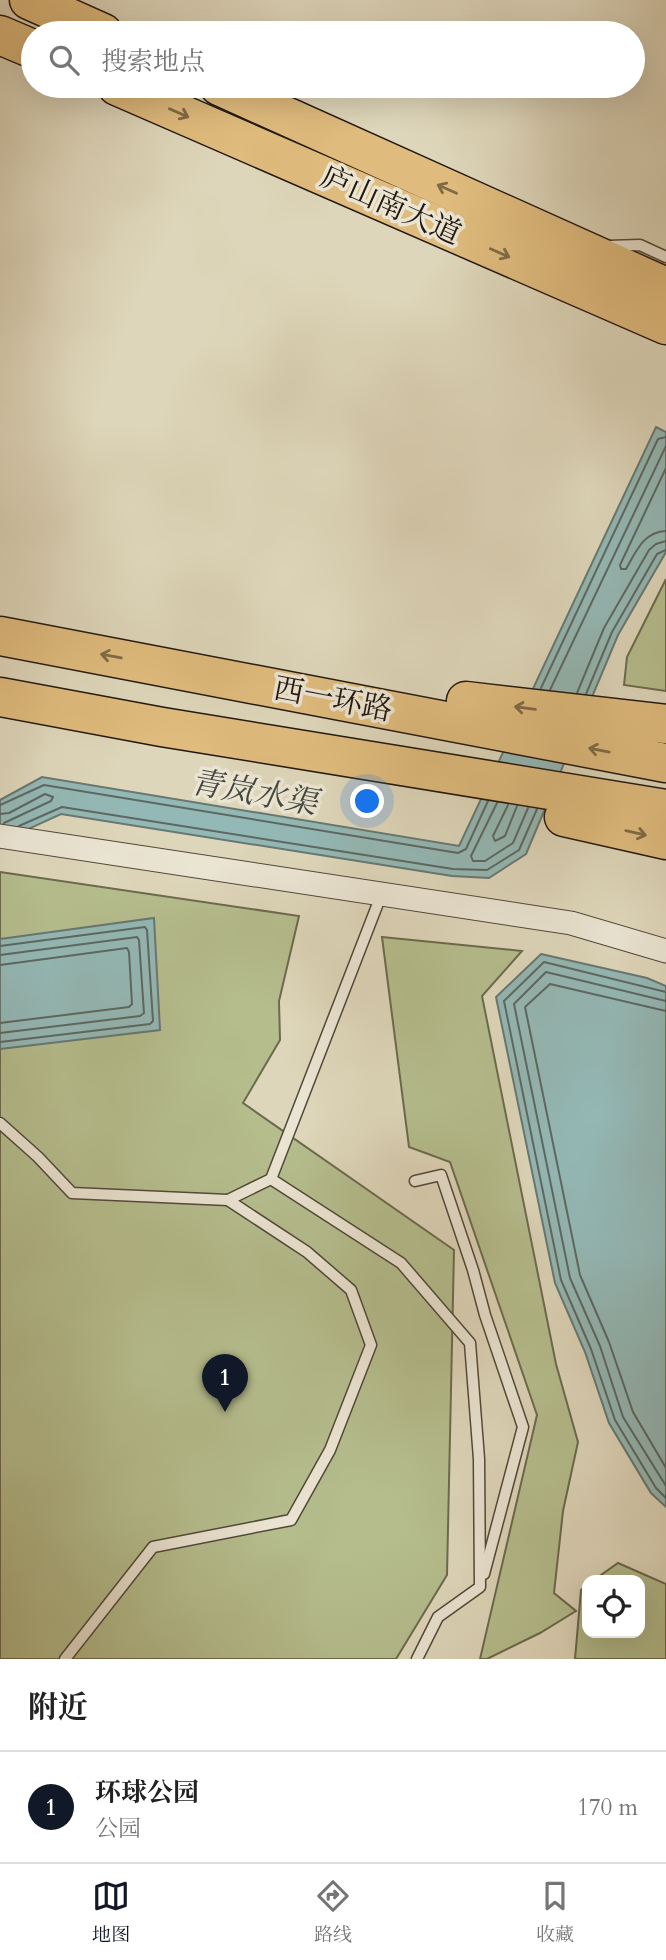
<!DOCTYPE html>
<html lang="zh">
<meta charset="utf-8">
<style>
:root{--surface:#fff;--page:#f6f6f6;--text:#222;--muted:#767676;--line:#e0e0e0;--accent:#111827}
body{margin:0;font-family:Cardo,"Noto Serif SC",serif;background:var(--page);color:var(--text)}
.controls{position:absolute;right:21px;bottom:21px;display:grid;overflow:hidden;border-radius:14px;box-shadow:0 7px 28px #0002}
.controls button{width:63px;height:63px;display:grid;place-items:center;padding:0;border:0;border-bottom:2px solid var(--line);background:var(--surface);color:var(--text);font:35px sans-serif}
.you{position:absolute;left:368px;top:802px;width:24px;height:24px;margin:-18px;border:5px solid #fff;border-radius:50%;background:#1a73e8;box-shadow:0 0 0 10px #1a73e833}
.badge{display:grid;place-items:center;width:46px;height:46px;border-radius:50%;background:var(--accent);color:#fff;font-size:23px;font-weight:700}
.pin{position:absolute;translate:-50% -58px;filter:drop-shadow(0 2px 4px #0008)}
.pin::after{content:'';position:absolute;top:37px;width:24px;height:21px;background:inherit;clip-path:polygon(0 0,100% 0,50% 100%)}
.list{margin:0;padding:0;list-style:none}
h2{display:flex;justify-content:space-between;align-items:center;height:91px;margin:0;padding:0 28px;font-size:30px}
h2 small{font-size:23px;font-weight:400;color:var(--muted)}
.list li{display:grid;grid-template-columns:46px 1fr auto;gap:21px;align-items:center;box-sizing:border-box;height:112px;padding:0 28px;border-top:2px solid var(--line)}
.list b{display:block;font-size:26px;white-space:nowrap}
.list p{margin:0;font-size:23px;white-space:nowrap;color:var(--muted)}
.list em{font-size:23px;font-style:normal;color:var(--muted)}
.icon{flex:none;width:38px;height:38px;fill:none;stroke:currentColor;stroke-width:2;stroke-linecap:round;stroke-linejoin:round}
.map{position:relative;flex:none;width:666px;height:1659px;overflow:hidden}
.search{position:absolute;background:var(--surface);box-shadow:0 7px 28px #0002;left:21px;right:21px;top:21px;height:77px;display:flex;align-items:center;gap:18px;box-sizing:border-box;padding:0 24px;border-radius:38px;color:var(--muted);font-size:26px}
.sheet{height:203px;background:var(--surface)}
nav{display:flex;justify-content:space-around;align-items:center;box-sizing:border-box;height:98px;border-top:2px solid var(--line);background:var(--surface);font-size:19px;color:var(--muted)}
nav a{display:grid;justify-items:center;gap:4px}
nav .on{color:var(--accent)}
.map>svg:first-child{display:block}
</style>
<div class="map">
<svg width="666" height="1659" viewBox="0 0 666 1659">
<rect width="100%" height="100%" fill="#ded6ba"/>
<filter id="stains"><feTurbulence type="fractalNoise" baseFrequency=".00286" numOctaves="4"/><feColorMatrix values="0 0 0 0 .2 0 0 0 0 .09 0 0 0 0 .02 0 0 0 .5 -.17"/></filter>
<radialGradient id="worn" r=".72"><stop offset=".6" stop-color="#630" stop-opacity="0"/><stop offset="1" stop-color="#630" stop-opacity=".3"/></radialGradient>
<g fill="#b5bd8d" stroke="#6c6a4e" stroke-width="2">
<path d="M 666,579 L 666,691 L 624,685 L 627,657 Z"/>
<path d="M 0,872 L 299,916 L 279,1001 L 280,1040 L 243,1103 L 454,1250 L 447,1575 L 396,1659 L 0,1659 Z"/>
<path d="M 382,937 L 522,951 L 482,996 L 556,1364 L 578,1442 L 563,1511 L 554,1593 L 576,1611 L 540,1633 L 487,1659 L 480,1659 L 537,1415 L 450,1162 L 409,1147 Z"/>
<path d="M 618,1563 L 666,1584 L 666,1659 L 575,1659 L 581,1590 L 587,1585 L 587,1633 L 640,1633 L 640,1580 L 594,1580 Z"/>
</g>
<g fill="#94b8b5" stroke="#677873" stroke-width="2">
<path d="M 656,427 L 666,432 L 666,552 L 618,635 L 526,854 L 489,878 L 452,876 L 61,814 L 0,842 L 0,800 L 42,777 L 459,846 Z"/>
<path d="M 154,918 L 160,1030 L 0,1049 L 0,939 Z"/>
<path d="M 541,954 L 647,978 L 666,986 L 666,1507 L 651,1493 L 609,1423 L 585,1352 L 555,1283 L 496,997 Z"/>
</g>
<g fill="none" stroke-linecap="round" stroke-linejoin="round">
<g stroke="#5c6862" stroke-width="2">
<path d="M 666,468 L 620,565 L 621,569 L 626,569 C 636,552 643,532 666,531"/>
<path d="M 541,688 L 658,439 L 666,437"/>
<path d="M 550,690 L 666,446"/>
<path d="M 577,693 L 604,628 L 649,550 L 656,544 L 666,541"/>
<path d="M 586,694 L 612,632 L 657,554 L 666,550"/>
<path d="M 497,803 L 471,856 L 473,861 L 485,861 L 513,843 L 528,808"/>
<path d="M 0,805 L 44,785 L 458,853 L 466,849 L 488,801"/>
<path d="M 508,805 L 493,836 L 495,841 L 505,836 L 517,806"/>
<path d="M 0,814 L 9,813 L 45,794 L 53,797 L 51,801 L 4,823"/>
<path d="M 19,826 L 62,807 L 453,869 L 487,870 L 519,850 L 537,809"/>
<path d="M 0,946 L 145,927 L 147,930 L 153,1021 L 150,1024 L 0,1042"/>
<path d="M 0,955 L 137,937 L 139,940 L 144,1013 L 140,1016 L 0,1033"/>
<path d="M 0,965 L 127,948 L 129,952 L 132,1004 L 129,1007 L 0,1023"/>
<path d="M 666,992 L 544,962 L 504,1001 L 561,1280 L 591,1349 L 615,1420 L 656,1488 L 666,1498"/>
<path d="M 666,1001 L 546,972 L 514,1004 L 570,1278 L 600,1346 L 623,1417 L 666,1486"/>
<path d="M 666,1011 L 550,984 L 525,1007 L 580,1275 L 609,1342 L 633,1412 L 666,1468"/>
</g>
<g stroke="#52483a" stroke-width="13">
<g id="lane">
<path d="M 608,246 L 640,245 L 666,257"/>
<path d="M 382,893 L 271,1179 L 401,1263 L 470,1343 L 479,1459 L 480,1587 L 438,1617 L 417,1659"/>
<path d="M 0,1123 L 38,1157 L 72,1193 L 228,1200"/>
<path d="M 415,1181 L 441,1175 L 473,1270 L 485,1315 L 523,1427 L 484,1574"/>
<path d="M 65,1659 L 153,1547 L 291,1520 L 330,1450 L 371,1345 L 351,1290 L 307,1252 L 228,1200 L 271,1179"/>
</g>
</g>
<g stroke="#52483a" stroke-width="25">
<path id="street" d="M 0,836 L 571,923 L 666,951"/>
</g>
<g stroke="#23180f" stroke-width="41">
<g id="highway">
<path d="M 29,0 L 103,33"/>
<path d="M 0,35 L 33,49"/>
<path d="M 117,86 L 666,325"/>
<path d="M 219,86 L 666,287"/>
<path d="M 0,636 L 666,763"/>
<path d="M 0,697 L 162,727 L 666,809"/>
<path d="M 466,701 L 666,724"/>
<path d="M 564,817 L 666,840"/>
</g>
</g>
<use href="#lane" stroke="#eae4d2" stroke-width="10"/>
<use href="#street" stroke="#eae4d2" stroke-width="23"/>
<use href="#highway" stroke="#dfbb7d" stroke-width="38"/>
</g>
<defs><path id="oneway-shaft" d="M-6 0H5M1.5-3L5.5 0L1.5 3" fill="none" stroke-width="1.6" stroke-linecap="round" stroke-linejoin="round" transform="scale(1.75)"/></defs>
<g stroke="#816a46">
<use href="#oneway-shaft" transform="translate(179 113) rotate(24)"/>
<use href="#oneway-shaft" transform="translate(447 189) rotate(-156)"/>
<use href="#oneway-shaft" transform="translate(500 253) rotate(24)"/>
<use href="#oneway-shaft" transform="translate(111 656) rotate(-170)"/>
<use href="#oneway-shaft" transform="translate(525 708) rotate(-173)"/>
<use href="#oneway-shaft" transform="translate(599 750) rotate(-169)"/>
<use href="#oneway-shaft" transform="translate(636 833) rotate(13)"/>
</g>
<g text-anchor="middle" stroke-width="7" stroke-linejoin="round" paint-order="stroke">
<g font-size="30" fill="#23180f" stroke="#eae4d2">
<text transform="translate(391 205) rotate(24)" y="10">庐山南大道</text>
<text transform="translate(333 699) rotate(11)" y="10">西一环路</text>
</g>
<g font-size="32" font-style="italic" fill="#454841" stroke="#eae4d2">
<text transform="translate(254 792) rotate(10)" y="11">青岚水渠</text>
</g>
</g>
<rect width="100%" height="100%" filter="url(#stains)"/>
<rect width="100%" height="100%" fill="url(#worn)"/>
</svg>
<div class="controls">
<button><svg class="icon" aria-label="locate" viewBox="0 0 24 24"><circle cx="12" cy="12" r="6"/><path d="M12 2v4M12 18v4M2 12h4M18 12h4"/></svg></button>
</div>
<div class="you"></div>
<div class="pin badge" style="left:225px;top:1412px">1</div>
<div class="search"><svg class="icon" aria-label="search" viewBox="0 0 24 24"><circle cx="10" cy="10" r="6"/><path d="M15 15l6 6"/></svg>搜索地点</div>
</div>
<section class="sheet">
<h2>附近<small></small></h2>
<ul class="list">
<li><span class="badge">1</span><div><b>环球公园</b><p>公园</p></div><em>170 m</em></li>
</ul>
</section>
<nav>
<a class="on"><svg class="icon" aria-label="map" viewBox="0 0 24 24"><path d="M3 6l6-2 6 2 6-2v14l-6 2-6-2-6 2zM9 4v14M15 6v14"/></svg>地图</a>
<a><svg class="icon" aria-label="directions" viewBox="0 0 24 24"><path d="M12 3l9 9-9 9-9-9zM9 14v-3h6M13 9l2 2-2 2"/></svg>路线</a>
<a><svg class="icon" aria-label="saved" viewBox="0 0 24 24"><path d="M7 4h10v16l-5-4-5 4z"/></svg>收藏</a>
</nav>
